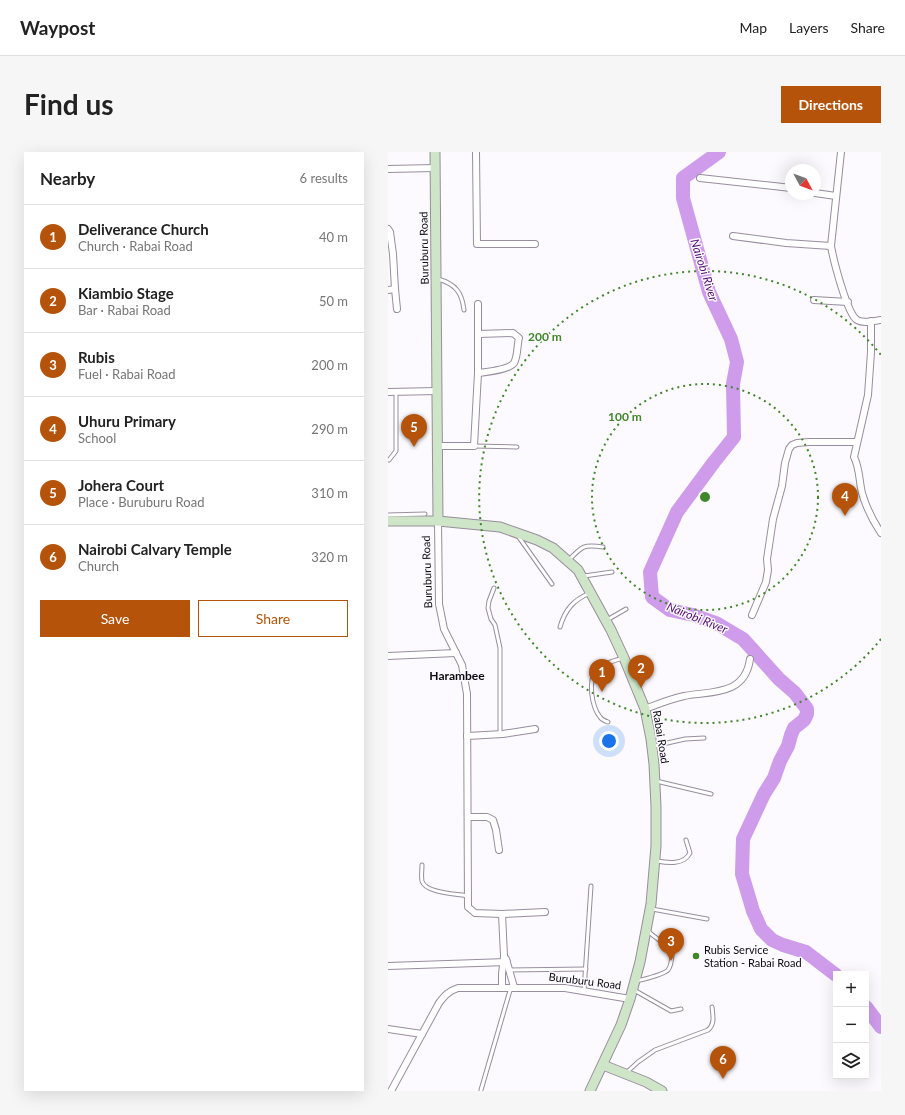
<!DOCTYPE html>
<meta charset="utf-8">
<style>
:root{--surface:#fff;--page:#f6f6f6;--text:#222;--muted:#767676;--line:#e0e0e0;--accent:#b45309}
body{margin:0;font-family:Lato,sans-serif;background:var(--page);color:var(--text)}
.controls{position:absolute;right:12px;bottom:12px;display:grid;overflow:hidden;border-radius:0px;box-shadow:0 4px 16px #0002}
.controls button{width:36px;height:36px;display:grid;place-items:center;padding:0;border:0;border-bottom:1px solid var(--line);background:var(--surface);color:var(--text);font:20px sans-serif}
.compass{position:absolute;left:397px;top:12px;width:36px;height:36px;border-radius:50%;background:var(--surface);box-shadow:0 4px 16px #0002;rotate:131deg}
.you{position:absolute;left:221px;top:589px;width:14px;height:14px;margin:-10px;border:3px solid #fff;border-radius:50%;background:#1a73e8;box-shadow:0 0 0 6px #1a73e833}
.badge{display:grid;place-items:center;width:26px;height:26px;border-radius:50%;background:var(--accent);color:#fff;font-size:13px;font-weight:700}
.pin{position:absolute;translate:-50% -33px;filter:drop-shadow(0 1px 2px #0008)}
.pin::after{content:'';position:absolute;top:21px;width:14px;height:12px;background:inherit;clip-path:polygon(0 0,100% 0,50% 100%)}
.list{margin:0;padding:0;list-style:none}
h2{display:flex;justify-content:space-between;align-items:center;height:52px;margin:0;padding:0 16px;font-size:17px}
h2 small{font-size:13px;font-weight:400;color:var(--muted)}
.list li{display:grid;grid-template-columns:26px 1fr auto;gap:12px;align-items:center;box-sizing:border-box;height:64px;padding:0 16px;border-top:1px solid var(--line)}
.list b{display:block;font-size:15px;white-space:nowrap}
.list p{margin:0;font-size:13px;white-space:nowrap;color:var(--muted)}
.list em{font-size:13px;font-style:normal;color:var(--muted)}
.actions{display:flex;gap:8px;padding:12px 16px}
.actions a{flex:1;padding:9px 0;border:1px solid var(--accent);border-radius:0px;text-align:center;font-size:14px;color:var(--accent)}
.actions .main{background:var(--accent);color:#fff}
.icon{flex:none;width:22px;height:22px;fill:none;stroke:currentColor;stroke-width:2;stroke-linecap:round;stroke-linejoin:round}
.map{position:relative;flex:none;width:493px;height:939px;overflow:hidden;border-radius:0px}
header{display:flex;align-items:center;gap:24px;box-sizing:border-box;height:56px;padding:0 20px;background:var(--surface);border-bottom:1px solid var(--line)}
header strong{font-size:19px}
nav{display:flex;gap:22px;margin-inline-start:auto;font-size:14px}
.intro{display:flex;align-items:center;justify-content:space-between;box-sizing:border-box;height:96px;padding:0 24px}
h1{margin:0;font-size:28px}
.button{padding:10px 18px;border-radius:0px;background:var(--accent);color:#fff;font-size:14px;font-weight:700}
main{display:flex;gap:24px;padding:0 24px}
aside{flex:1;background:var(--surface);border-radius:0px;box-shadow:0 4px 16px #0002}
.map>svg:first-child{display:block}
</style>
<header>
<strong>Waypost</strong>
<nav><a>Map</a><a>Layers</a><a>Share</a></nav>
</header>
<div class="intro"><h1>Find us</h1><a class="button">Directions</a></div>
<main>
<aside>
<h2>Nearby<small>6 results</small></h2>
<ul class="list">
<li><span class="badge">1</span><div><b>Deliverance Church</b><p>Church · Rabai Road</p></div><em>40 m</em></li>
<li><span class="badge">2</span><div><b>Kiambio Stage</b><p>Bar · Rabai Road</p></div><em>50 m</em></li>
<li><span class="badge">3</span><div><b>Rubis</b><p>Fuel · Rabai Road</p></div><em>200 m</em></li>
<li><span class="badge">4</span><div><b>Uhuru Primary</b><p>School</p></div><em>290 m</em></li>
<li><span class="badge">5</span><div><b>Johera Court</b><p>Place · Buruburu Road</p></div><em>310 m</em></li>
<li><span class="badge">6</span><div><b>Nairobi Calvary Temple</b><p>Church</p></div><em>320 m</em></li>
</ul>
<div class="actions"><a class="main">Save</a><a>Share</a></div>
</aside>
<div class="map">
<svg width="493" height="939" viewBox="0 0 493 939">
<rect width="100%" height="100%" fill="#fcfafe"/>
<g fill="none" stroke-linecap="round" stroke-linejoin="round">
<g stroke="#cf9cec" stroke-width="14">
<path d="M 331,0 L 295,26 L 295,46 L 321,140 L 343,187 L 349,210 L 345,232 L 346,285 L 326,310 L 289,360 L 262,420 L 264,445 L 282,458 L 305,463 L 328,471 L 355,487 L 391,527 L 407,541 L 419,557 L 419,562 L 416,568 L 406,576 L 403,583 L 400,594 L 392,609 L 386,626 L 376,642 L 355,687 L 354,722 L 365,759 L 373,777 L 384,788 L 395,793 L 418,800 L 448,823"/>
<path d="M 478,855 L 493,875"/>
</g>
<g stroke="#988d9f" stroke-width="5">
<g id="lane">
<path d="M 50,127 C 68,132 74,141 76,158"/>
<path d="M 86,294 L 129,295"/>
<path d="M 1,308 L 8,299 L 8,240"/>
<path d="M 0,363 L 37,362"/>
<path d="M 130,384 L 164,432"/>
<path d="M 181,408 C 194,394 196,392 215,395"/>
<path d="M 196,424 L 224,420"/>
<path d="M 106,436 L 101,449 L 100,456 L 103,467 L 107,473 L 112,496 L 112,582"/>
<path d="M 219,468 L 238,457"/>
<path d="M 172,475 C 177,458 185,448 202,441"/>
<path d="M 220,570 C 217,569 214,568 212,565 C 204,555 199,528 209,518 C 215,511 226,509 235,506"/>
<path d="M 266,594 L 297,587 L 316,586"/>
<path d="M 268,629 L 323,642"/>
<path d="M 269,709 C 280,711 296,713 302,701 L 298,688"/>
<path d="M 34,713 C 34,718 33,724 34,729 C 37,741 69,742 80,744"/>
<path d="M 264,757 L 319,767"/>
<path d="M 121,818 L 198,817"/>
<path d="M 249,829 C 256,827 275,823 280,818 C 284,813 284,805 284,799 C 277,791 267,786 260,779"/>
<path d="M 246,838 L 283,859 L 293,857"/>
<path d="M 196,839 L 203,734"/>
<path d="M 238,921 L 250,910 L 267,898 L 320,878 C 327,872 325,864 324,855"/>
<path d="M 93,938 L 123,835"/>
</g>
</g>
<g stroke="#988d9f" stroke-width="8">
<g id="street">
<path d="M 88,0 L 89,92 L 147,92"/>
<path d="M 453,0 L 443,94 C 445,106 459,162 469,168 C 476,172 485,169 493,168"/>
<path d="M 0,17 L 47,16"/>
<path d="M 312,26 L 386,34 L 403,36"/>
<path d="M 427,41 L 448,44"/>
<path d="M 0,77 L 2,80 L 5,102 L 7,137 L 0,138"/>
<path d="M 345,84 L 398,91 L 443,94"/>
<path d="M 7,137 L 9,157"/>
<path d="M 426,148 L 460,150"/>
<path d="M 483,169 L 483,200 L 480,243 L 466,305 C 472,317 471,329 474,341 C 478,355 485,369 493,381"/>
<path d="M 90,221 C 98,220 121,218 126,211 C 130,204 129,193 131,186 L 125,181 L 90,182"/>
<path d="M 0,240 L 50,239"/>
<path d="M 50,294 L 86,294 L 90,221 L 90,152"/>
<path d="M 50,369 L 51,452 L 56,477 L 74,513 L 79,542 L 80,755 L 87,761 L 114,762 L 116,804 L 114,822 L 114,836"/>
<path d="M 364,463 L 378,430 L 380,418 L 379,407 L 385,367 L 394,334 L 397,311 L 401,297 L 404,293 L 409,291 L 421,290 L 469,290"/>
<path d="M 0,504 L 68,501"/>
<path d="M 257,557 C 270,552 282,547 296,544 C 323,539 357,544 362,507"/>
<path d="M 79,584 L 115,582 L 147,577"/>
<path d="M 80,665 L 99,665 L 105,668 L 108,678 L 111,698"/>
<path d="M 114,762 L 157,760"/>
<path d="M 118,807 L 126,835"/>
<path d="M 0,814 L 119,810"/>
<path d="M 0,877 L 34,882"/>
<path d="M 3,939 L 51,851 C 57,843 61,839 70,836 L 177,836 L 242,847"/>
</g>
</g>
<g stroke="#988d9f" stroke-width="11">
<g id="secondary">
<path d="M 47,0 L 50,369"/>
<path d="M 0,369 L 50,369 L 112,375 L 149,388 L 165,396 L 190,418 L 223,478 L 236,506 L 257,557 L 263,587 L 266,612 L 268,655 L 268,694 L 263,752 L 252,810 L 242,847 L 233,873 L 202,939"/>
<path d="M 215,913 L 258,930 L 274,939"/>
</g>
</g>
<use href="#lane" stroke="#fff" stroke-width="3"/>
<use href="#street" stroke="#fff" stroke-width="6"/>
<use href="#secondary" stroke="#cee5c7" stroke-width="9"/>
</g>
<g fill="none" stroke="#40862b" stroke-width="2" stroke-dasharray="2 4">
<circle cx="317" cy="345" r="113"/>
<path d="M493 487A226 226 0 1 1 493 203"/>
</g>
<circle fill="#40862b" stroke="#fcfafe" stroke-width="1.5" cx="308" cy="804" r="4"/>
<g text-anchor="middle" stroke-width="3" stroke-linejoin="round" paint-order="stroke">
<g font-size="11" fill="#0f0b12" stroke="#fcfafe">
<text transform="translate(36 96) rotate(-91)" y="4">Buruburu Road</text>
<text transform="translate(39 420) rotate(-92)" y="4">Buruburu Road</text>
<text transform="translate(273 585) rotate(81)" y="4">Rabai Road</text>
<text transform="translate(197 829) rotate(7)" y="4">Buruburu Road</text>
</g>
<g font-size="11" fill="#0f0b12" stroke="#fcfafe" text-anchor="start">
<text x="316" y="802">Rubis Service<tspan x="316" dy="13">Station - Rabai Road</tspan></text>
</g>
<g font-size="12" font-style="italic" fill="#520f6e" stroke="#fcfafe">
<text transform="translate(316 118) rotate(72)" y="4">Nairobi River</text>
<text transform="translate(309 466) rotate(22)" y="4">Nairobi River</text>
</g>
<g font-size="12" font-weight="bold" fill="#0f0b12" stroke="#fcfafe">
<text x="69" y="528">Harambee</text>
</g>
</g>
<circle cx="317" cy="345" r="6" fill="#40862b" stroke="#fcfafe" stroke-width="2"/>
<g font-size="12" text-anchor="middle" font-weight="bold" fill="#40862b" stroke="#fcfafe" stroke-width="3" stroke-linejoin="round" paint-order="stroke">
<text x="157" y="189">200 m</text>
<text x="237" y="269">100 m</text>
</g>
</svg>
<div class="controls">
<button>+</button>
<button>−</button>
<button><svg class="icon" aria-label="layers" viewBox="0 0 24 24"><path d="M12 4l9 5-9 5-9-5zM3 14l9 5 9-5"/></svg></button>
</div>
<svg class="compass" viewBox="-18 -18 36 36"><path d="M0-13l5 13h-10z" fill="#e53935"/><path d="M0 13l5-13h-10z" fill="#767676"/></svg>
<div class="you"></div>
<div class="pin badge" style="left:214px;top:540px">1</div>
<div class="pin badge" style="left:253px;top:536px">2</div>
<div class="pin badge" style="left:283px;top:809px">3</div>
<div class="pin badge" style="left:457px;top:364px">4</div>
<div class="pin badge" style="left:26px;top:295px">5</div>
<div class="pin badge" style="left:335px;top:927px">6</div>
</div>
</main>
